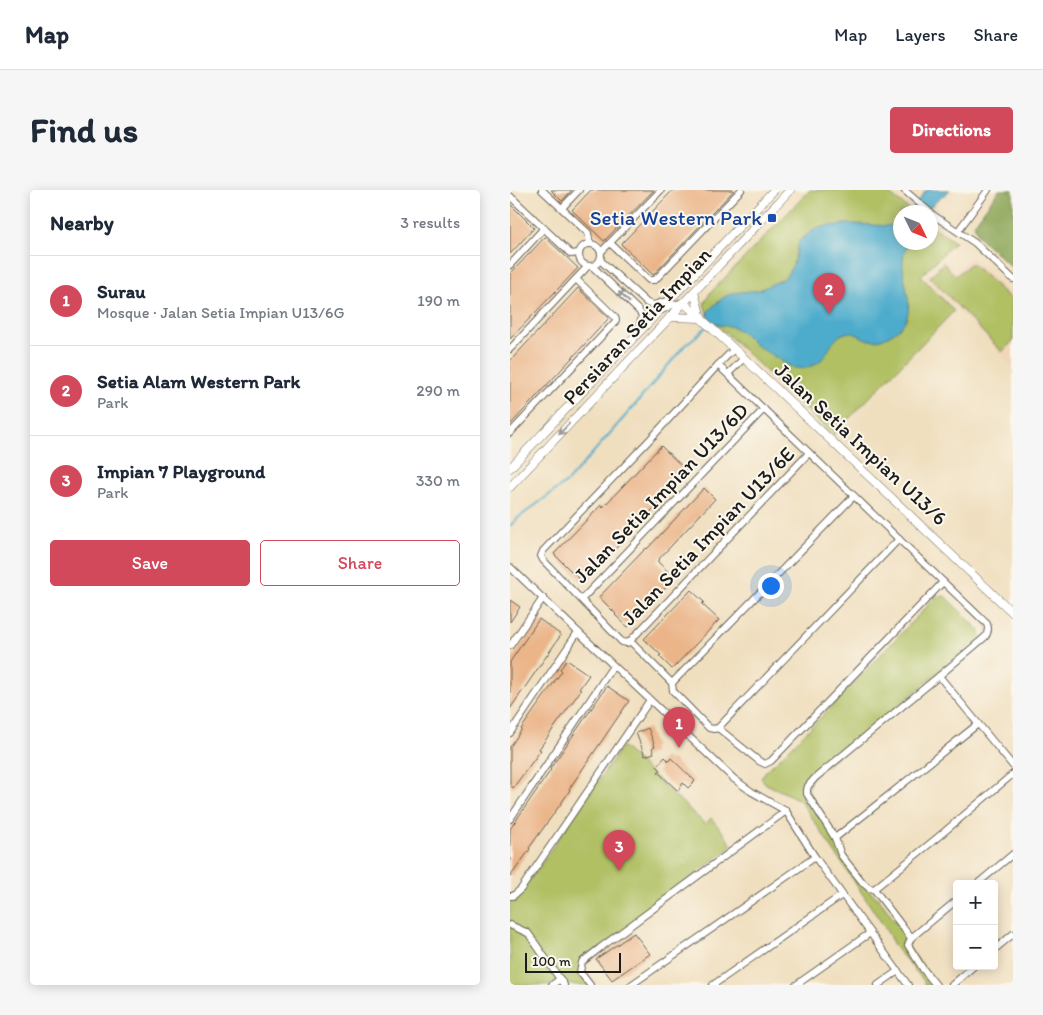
<!DOCTYPE html>
<meta charset="utf-8">
<style>
:root{--surface:#fff;--page:#f6f6f7;--text:#1f2937;--muted:#747a83;--line:#e0e1e3;--accent:#d1495b}
body{margin:0;font-family:Itim,sans-serif;background:var(--page);color:var(--text)}
.controls{position:absolute;right:15px;bottom:15px;display:grid;overflow:hidden;border-radius:5px;box-shadow:0 2px 12px #0003}
.controls button{width:45px;height:45px;display:grid;place-items:center;padding:0;border:0;border-bottom:1px solid var(--line);background:var(--surface);color:var(--text);font:25px sans-serif}
.compass{position:absolute;left:383px;top:15px;width:45px;height:45px;border-radius:50%;background:var(--surface);box-shadow:0 2px 12px #0003;rotate:133deg}
.scale{position:absolute;left:15px;bottom:12px;width:96px;box-sizing:border-box;padding-left:5px;border:2px solid #1c1c1c;border-top:0;font-size:14px;line-height:18px;white-space:nowrap;color:#1c1c1c;-webkit-text-stroke:4px #fbf7ec;paint-order:stroke}
.you{position:absolute;left:260px;top:395px;width:18px;height:18px;margin:-12px;border:4px solid #fff;border-radius:50%;background:#1a73e8;box-shadow:0 0 0 8px #1a73e833}
.badge{display:grid;place-items:center;width:32px;height:32px;border-radius:50%;background:var(--accent);color:#fff;font-size:16px;font-weight:700}
.pin{position:absolute;translate:-50% -41px;filter:drop-shadow(0 1px 2px #0008)}
.pin::after{content:'';position:absolute;top:26px;width:18px;height:15px;background:inherit;clip-path:polygon(0 0,100% 0,50% 100%)}
.list{margin:0;padding:0;list-style:none}
h2{display:flex;justify-content:space-between;align-items:center;height:65px;margin:0;padding:0 20px;font-size:21px}
h2 small{font-size:16px;font-weight:400;color:var(--muted)}
.list li{display:grid;grid-template-columns:32px 1fr auto;gap:15px;align-items:center;box-sizing:border-box;height:90px;padding:0 20px;border-top:1px solid var(--line)}
.list b{display:block;font-size:19px;white-space:nowrap}
.list p{margin:0;font-size:16px;white-space:nowrap;color:var(--muted)}
.list em{font-size:16px;font-style:normal;color:var(--muted)}
.actions{display:flex;gap:10px;padding:15px 20px}
.actions a{flex:1;padding:11px 0;border:1px solid var(--accent);border-radius:5px;text-align:center;font-size:18px;color:var(--accent)}
.actions .main{background:var(--accent);color:#fff}
.map{position:relative;flex:none;width:503px;height:795px;overflow:hidden;border-radius:5px}
header{display:flex;align-items:center;gap:30px;box-sizing:border-box;height:70px;padding:0 25px;background:var(--surface);border-bottom:1px solid var(--line)}
header strong{font-size:24px}
nav{display:flex;gap:28px;margin-inline-start:auto;font-size:18px}
.intro{display:flex;align-items:center;justify-content:space-between;box-sizing:border-box;height:120px;padding:0 30px}
h1{margin:0;font-size:35px}
.button{padding:12px 22px;border-radius:5px;background:var(--accent);color:#fff;font-size:18px;font-weight:700}
main{display:flex;gap:30px;padding:0 30px}
aside{flex:1;background:var(--surface);border-radius:5px;box-shadow:0 2px 12px #0003}
.map>svg:first-child{display:block}
</style>
<header>
<strong>Map</strong>
<nav><a>Map</a><a>Layers</a><a>Share</a></nav>
</header>
<div class="intro"><h1>Find us</h1><a class="button">Directions</a></div>
<main>
<aside>
<h2>Nearby<small>3 results</small></h2>
<ul class="list">
<li><span class="badge">1</span><div><b>Surau</b><p>Mosque · Jalan Setia Impian U13/6G</p></div><em>190 m</em></li>
<li><span class="badge">2</span><div><b>Setia Alam Western Park</b><p>Park</p></div><em>290 m</em></li>
<li><span class="badge">3</span><div><b>Impian 7 Playground</b><p>Park</p></div><em>330 m</em></li>
</ul>
<div class="actions"><a class="main">Save</a><a>Share</a></div>
</aside>
<div class="map">
<svg width="503" height="795" viewBox="0 0 503 795">
<rect width="100%" height="100%" fill="#fbf7ec"/>
<filter id="ink" filterUnits="userSpaceOnUse"><feTurbulence type="fractalNoise" baseFrequency=".02" numOctaves="2"/><feDisplacementMap in="SourceGraphic" scale="10" xChannelSelector="R" yChannelSelector="G"/><feConvolveMatrix kernelMatrix="1 2 1 2 8 2 1 2 1" color-interpolation-filters="sRGB"/></filter>
<filter id="wash" filterUnits="userSpaceOnUse"><feTurbulence type="fractalNoise" baseFrequency=".0096" numOctaves="4" result="noise"/><feDisplacementMap in="SourceGraphic" scale="20" xChannelSelector="R" yChannelSelector="G"/><feGaussianBlur stdDeviation="1.12" result="paint"/><feColorMatrix in="noise" values="0 0 0 0 0 0 0 0 0 0 0 0 0 0 0 0 0 1.4 0 .05"/><feComposite in="paint" operator="in"/></filter>
<g filter="url(#wash)">
<rect width="100%" height="100%" fill="#f0dfbf"/>
<path fill="#f1d5bc" d="M 461,67 L 503,107 L 503,179 L 477,149 L 415,87 L 433,69 L 446,82 Z"/>
<g fill="#b0c063" stroke="#666e40">
<path d="M 300,0 L 374,0 L 403,22 L 390,22 L 390,52 L 420,52 L 421,36 L 445,52 L 411,86 L 444,121 L 323,245 L 198,126 L 194,114 L 200,103 Z"/>
<path d="M 433,73 L 446,86 L 461,73 L 502,110 L 501,122 L 503,125 L 503,151 L 492,162 L 420,87 Z"/>
<path d="M 435,406 L 470,441 L 470,448 L 302,587 L 298,599 L 330,657 L 358,700 L 369,709 L 393,742 C 395,757 419,783 428,795 L 415,795 L 414,791 L 385,757 L 375,738 L 290,610 L 256,594 L 251,588 L 257,579 L 266,572 L 313,525 L 426,407 Z"/>
<path d="M 112,556 L 195,634 L 201,628 L 212,641 L 222,656 L 72,772 L 70,782 L 80,795 L 54,795 L 50,789 L 42,795 L 0,795 L 0,710 L 7,709 L 10,705 Z"/>
</g>
<path fill="#8ca659" stroke="#54613a" d="M 489,0 L 503,0 L 503,79 L 468,46 L 464,34 Z"/>
<g fill="#4daccc" stroke="#346474">
<path d="M 416,0 L 440,0 L 414,22 L 400,22 Z"/>
<path d="M 390,29 L 390,52 L 399,53 C 383,75 404,103 397,127 C 393,139 373,152 360,150 C 352,149 344,140 335,143 C 321,147 319,166 307,173 C 287,185 278,175 262,165 C 254,160 246,156 240,150 C 236,146 233,142 228,140 C 220,134 213,137 207,134 C 203,132 200,129 198,126 L 197,123 L 202,117 L 214,107 L 223,103 L 249,100 L 275,88 L 283,75 L 289,51 L 305,39 L 320,35 L 328,36 L 334,34 L 347,34 L 379,36 Z"/>
</g>
<g fill="none" stroke-linecap="round" stroke-linejoin="round">
<path stroke="#4daccc" stroke-width="2" d="M 0,336 L 8,328 L 58,291 L 125,215 L 175,155 L 190,143 L 197,136"/>
</g>
<g id="blocks">
<g fill="#ebb589">
<path d="M 41,0 L 62,0 L 52,11 Z"/>
<path d="M 81,0 L 144,0 L 94,51 L 62,20 Z"/>
<path d="M 163,0 L 224,0 L 143,85 L 111,54 Z"/>
<path d="M 0,14 L 24,38 L 0,64 Z"/>
<path d="M 35,47 L 68,78 L 0,149 L 0,84 Z"/>
<path d="M 68,98 L 99,128 L 0,235 L 0,171 Z"/>
<path d="M 151,256 L 178,282 L 73,393 L 44,364 L 91,315 L 93,317 Z"/>
<path d="M 194,298 L 205,309 L 148,370 L 148,372 L 165,388 L 118,437 L 105,425 L 106,424 L 89,407 L 136,358 L 137,359 Z"/>
<path d="M 181,400 L 194,412 L 192,414 L 209,430 L 162,479 L 149,466 L 151,465 L 134,449 Z"/>
<path d="M 0,410 L 10,417 L 0,432 Z"/>
<path d="M 29,429 L 51,445 L 0,519 L 0,472 Z"/>
<path d="M 57,470 L 79,485 L 69,499 L 71,500 L 29,559 L 31,560 L 3,598 L 0,595 L 0,557 L 12,539 L 11,539 L 52,481 L 50,479 Z"/>
<path d="M 97,496 L 119,511 L 59,599 L 60,600 L 50,615 L 19,658 L 20,659 L 0,687 L 0,639 L 31,594 L 41,580 L 40,579 Z"/>
<path d="M 138,538 L 145,556 L 142,558 L 144,563 L 135,566 L 126,543 Z"/>
<path d="M 155,567 L 159,571 L 161,568 L 185,591 L 178,598 L 173,593 L 168,601 L 148,582 L 151,580 L 147,576 Z"/>
<path d="M 124,743 L 140,764 L 102,790 L 86,769 Z"/>
</g>
</g>
</g>
<g filter="url(#ink)">
<use href="#blocks" fill-opacity="0" stroke="#666055" stroke-width="1"/>
<g fill="none" stroke-linecap="round" stroke-linejoin="round">
<g stroke="#666055" stroke-width="8">
<g id="minor">
<path d="M 32,0 L 78,43 L 80,54"/>
<path d="M 394,0 L 423,25 L 465,53 L 503,89"/>
<path d="M 0,6 L 61,64 L 69,63"/>
<path d="M 52,18 L 69,0"/>
<path d="M 448,41 L 478,0"/>
<path d="M 100,53 L 139,90 L 145,90 L 231,0"/>
<circle cx="80" cy="65" r="11"/>
<path d="M 91,62 L 151,0"/>
<path d="M 90,70 L 137,113 L 144,115 L 159,110"/>
<path d="M 0,75 L 34,38"/>
<path d="M 82,76 L 129,121 L 132,126 L 128,143"/>
<path d="M 152,120 L 160,116 L 173,112"/>
<path d="M 0,159 L 78,76"/>
<path d="M 224,159 L 208,175 L 145,244 L 33,361 L 31,366 L 33,370 L 112,452 L 117,453 L 120,451 L 162,493 L 163,501 L 199,538 L 204,539 L 208,538 L 249,571 L 255,574 L 261,571 L 433,392"/>
<path d="M 208,175 L 477,434 C 479,439 478,443 475,447 L 429,486 L 305,588 L 298,596 L 297,600 L 297,604 L 325,648 L 331,665 L 354,694 L 359,698 L 364,699 L 401,748 L 398,755 L 413,779 L 426,795"/>
<path d="M 218,184 L 234,168"/>
<path d="M 0,243 L 105,132 L 106,130 L 105,127 L 66,89"/>
<path d="M 0,377 L 68,442 L 224,589 L 242,602 L 276,621 L 305,667 L 398,795"/>
<path d="M 72,409 L 254,219"/>
<path d="M 120,451 L 299,263"/>
<path d="M 0,456 L 33,408"/>
<path d="M 429,486 L 503,576"/>
<path d="M 162,493 L 344,306"/>
<path d="M 208,538 L 389,349"/>
<path d="M 0,543 L 68,442"/>
<path d="M 0,629 L 103,476"/>
<path d="M 325,648 L 468,534"/>
<path d="M 467,694 L 503,664"/>
<path d="M 364,699 L 428,647 L 503,584"/>
<path d="M 0,706 L 3,706 L 11,699 L 140,510"/>
<path d="M 0,735 L 18,743 L 54,795"/>
<path d="M 401,748 L 447,710"/>
<path d="M 484,760 L 503,744"/>
<path d="M 42,795 L 50,789"/>
<path d="M 80,795 L 70,782 L 72,772 L 90,758 L 276,621"/>
<path d="M 121,795 L 305,667"/>
<path d="M 203,795 L 332,705"/>
<path d="M 286,795 L 360,743"/>
<path d="M 368,795 L 388,781"/>
<path d="M 442,795 L 464,776"/>
</g>
</g>
<g stroke="#666055" stroke-width="9">
<g id="tertiary">
<path d="M 184,102 L 191,128"/>
<path d="M 173,112 L 234,168 L 503,423"/>
<path d="M 160,127 L 191,128"/>
<path d="M 0,278 L 264,0"/>
<path d="M 0,297 L 280,0"/>
</g>
</g>
<use href="#minor" stroke="#fff" stroke-width="6"/>
<use href="#tertiary" stroke="#fff" stroke-width="8"/>
</g>
<defs><path id="oneway-shaft" d="M-6 0H5M1.5-3L5.5 0L1.5 3" fill="none" stroke-width="1.6" stroke-linecap="round" stroke-linejoin="round" transform="scale(1.25)"/></defs>
<g stroke="#999">
<use href="#oneway-shaft" transform="translate(114 107) rotate(-136)"/>
<use href="#oneway-shaft" transform="translate(54 239) rotate(133)"/>
</g>
</g>
<rect fill="#1a4fb4" stroke="#fbf7ec" stroke-width="2" x="257" y="23" width="10" height="10" rx="2.5"/>
<g text-anchor="middle" stroke-width="4" stroke-linejoin="round" paint-order="stroke">
<g font-size="21" fill="#164399" stroke="#fbf7ec" text-anchor="end">
<text x="252" y="35">Setia Western Park</text>
</g>
<g font-size="21" fill="#1c1c1c" stroke="#fbf7ec">
<text transform="translate(127 136) rotate(-47)" y="7">Persiaran Setia Impian</text>
<text transform="translate(351 254) rotate(43)" y="7">Jalan Setia Impian U13/6</text>
<text transform="translate(151 303) rotate(-46)" y="7">Jalan Setia Impian U13/6D</text>
<text transform="translate(198 346) rotate(-46)" y="7">Jalan Setia Impian U13/6E</text>
</g>
</g>
</svg>
<div class="controls">
<button>+</button>
<button>−</button>
</div>
<svg class="compass" viewBox="-18 -18 36 36"><path d="M0-13l5 13h-10z" fill="#e53935"/><path d="M0 13l5-13h-10z" fill="#747a83"/></svg>
<div class="scale">100 m</div>
<div class="you"></div>
<div class="pin badge" style="left:169px;top:558px">1</div>
<div class="pin badge" style="left:319px;top:124px">2</div>
<div class="pin badge" style="left:109px;top:681px">3</div>
</div>
</main>
